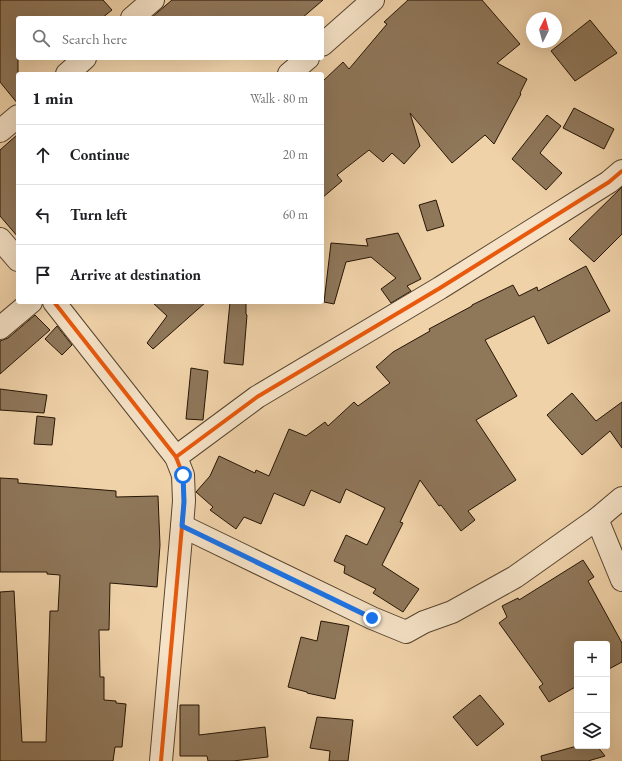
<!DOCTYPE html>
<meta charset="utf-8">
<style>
:root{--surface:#fff;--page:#f6f6f6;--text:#202124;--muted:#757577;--line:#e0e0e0}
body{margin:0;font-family:"EB Garamond",serif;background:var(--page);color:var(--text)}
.controls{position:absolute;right:12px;bottom:12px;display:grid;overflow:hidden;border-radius:4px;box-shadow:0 4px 16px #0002}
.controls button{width:36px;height:36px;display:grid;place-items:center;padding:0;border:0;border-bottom:1px solid var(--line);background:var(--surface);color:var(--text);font:20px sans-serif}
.compass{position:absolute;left:526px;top:12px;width:36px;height:36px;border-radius:50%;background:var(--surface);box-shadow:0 4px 16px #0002;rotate:6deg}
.stop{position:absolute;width:12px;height:12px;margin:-9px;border:3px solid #1a73e8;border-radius:50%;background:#fff}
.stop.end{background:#1a73e8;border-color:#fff;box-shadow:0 1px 4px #0008}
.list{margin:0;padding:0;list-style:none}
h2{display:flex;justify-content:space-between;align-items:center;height:52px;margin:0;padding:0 16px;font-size:17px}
h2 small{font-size:13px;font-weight:400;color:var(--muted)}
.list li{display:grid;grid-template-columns:26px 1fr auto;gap:12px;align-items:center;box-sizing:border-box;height:60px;padding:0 16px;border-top:1px solid var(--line)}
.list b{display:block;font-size:15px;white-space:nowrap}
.list em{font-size:13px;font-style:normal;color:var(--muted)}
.icon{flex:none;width:22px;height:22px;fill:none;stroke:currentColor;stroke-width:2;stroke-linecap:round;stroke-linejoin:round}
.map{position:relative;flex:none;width:622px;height:761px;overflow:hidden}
.search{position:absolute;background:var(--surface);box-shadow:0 4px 16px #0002;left:16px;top:16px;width:308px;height:44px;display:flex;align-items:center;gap:10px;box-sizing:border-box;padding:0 14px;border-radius:4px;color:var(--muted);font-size:15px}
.panel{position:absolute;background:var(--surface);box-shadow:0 4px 16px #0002;left:16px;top:72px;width:308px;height:232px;border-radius:4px}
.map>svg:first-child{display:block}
</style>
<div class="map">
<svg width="622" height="761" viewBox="0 0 622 761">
<rect width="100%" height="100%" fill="#f0d2a9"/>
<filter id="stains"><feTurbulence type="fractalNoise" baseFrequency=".005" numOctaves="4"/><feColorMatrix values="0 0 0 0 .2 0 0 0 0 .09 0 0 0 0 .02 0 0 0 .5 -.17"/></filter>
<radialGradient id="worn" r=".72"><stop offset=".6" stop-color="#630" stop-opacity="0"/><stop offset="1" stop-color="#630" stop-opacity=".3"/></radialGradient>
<g fill="#8f775a" stroke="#261504">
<path d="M 0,0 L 103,0 L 112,10 L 102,18 L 18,18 L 18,104 L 0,82 Z"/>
<path d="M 172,0 L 323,0 L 302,18 L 151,18 Z"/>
<path d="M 408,0 L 482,0 L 520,44 L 497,63 L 527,79 L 520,93 L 521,94 L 494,144 L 485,135 L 452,163 L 410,113 L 420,146 L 404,164 L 392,153 L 383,162 L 369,150 L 337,175 L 342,181 L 322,198 L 322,82 L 343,62 L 349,69 L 387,24 L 384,22 Z"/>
<path d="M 590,20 L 617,53 L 575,81 L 551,51 Z"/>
<path d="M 574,108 L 614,129 L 604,149 L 563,128 Z"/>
<path d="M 547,115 L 561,126 L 540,153 L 562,173 L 546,190 L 512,159 Z"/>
<path d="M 18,134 L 18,237 L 0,216 L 0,150 Z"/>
<path d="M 622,187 L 622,234 L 594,262 L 569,239 Z"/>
<path d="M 436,200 L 444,226 L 427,231 L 419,205 Z"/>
<path d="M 398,233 L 421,279 L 407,286 L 411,291 L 391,303 L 381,289 L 396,278 L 371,257 L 346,262 L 334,304 L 324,302 L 331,243 L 368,246 L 366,239 Z"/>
<path d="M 586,266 L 610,311 L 548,344 L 534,316 L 485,340 L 517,396 L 476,420 L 516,480 L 468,511 L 475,520 L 461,531 L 441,505 L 439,506 L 420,480 L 400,522 L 403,523 L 382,565 L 419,589 L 403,612 L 373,593 L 376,589 L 344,573 L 345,566 L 334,561 L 346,535 L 367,545 L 385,508 L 346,489 L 340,503 L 311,490 L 304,506 L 274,493 L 261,524 L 244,517 L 236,529 L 210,510 L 213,507 L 196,492 L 210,476 L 219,456 L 255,473 L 256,470 L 269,476 L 289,429 L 306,436 L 325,422 L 328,426 L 354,402 L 358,406 L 390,383 L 376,367 L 393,352 L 430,331 L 429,329 L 472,306 L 472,305 L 513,285 L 519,296 L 537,287 L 538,291 Z"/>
<path d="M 152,302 L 206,302 L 153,349 L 147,343 L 167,316 Z"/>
<path d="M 230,302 L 246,302 L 246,314 L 247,315 L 243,365 L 224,363 Z"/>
<path d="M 35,315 L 50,330 L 0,374 L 0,341 L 8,338 Z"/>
<path d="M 57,326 L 72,345 L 62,355 L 45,339 Z"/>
<path d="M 191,368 L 208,371 L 203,420 L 186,419 Z"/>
<path d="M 0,389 L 47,395 L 44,413 L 0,410 Z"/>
<path d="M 572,393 L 596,421 L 622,402 L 622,448 L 610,431 L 582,455 L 547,415 Z"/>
<path d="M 37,416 L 55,418 L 52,445 L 34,444 Z"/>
<path d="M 0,478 L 18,479 L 18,483 L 116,491 L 116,497 L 158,496 L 160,545 L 157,587 L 110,583 L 109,630 L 99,630 L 100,677 L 104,677 L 104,700 L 116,701 L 116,703 L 126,704 L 122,747 L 115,747 L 113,761 L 0,761 L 0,592 L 14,591 L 22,742 L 46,742 L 50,611 L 58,611 L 60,575 L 47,574 L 47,572 L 0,572 Z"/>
<path d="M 583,560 L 594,577 L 588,581 L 622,643 L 622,662 L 607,670 L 607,644 L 577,644 L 577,686 L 549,702 L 539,687 L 543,684 L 499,623 L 507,617 L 502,606 L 518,598 L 519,600 Z"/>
<path d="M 321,621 L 349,626 L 335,699 L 307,693 L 307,692 L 288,687 L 301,637 L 317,641 Z"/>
<path d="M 480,695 L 504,724 L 477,746 L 453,717 Z"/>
<path d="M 180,705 L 199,705 L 199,735 L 265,727 L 268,757 L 233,761 L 208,761 L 207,756 L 180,756 Z"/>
<path d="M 317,717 L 353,720 L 348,761 L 329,761 L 330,751 L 310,748 Z"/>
<path d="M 577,746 L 597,746 L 605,756 L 588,761 L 542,761 L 541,756 Z"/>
</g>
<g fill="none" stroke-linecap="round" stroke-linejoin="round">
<g stroke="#58442d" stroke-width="24">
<g id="street">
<path d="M 132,18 L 153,0"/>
<path d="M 322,45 L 373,0"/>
<path d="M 67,74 L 85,58"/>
<path d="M 289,74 L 308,58"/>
<path d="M 0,131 L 18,116"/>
<path d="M 0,239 L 18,260"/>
<path d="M 54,302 L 176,457 L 183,475 L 184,501 L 182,526 L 161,761"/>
<path d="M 0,328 L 31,302"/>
<path d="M 176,457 L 257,397 L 440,288 L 609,182 L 622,171"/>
<path d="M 597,519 L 622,580"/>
<path d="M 182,526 L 372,618 L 406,632 L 424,622 L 452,612 L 515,577 L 597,519 L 622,498"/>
</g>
</g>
<use href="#street" stroke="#f5e2c7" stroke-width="22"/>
<g stroke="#f5e2c7" stroke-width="6">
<g id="cycleway">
<path d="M 54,302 L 176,457 L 183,475 L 184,501 L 182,526 L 161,761"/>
<path d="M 176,457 L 257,397 L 440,288 L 609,182 L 622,171"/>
</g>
</g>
<use href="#cycleway" stroke="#e8590c" stroke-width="4"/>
</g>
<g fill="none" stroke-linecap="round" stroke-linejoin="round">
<path stroke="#1a73e8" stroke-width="5" d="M 183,475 L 184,502 L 182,526 L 372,618"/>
</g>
<rect width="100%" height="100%" filter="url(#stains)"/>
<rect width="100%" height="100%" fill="url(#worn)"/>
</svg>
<div class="controls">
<button>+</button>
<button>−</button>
<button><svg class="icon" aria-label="layers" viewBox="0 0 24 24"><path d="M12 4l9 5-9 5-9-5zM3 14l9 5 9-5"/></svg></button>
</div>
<svg class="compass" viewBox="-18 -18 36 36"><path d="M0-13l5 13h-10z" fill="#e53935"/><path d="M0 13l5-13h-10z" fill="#757577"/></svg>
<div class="stop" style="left:183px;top:475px"></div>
<div class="stop end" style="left:372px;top:618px"></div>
<div class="search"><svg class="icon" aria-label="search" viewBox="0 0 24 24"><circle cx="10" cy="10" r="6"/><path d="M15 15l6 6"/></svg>Search here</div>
<section class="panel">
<h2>1 min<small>Walk · 80 m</small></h2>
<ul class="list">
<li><svg class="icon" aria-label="ahead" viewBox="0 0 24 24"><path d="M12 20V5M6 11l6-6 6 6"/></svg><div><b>Continue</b></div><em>20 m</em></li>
<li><svg class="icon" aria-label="left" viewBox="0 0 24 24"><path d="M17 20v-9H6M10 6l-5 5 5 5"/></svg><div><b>Turn left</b></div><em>60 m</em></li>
<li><svg class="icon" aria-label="arrive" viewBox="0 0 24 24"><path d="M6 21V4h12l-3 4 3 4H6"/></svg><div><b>Arrive at destination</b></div></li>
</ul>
</section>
</div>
